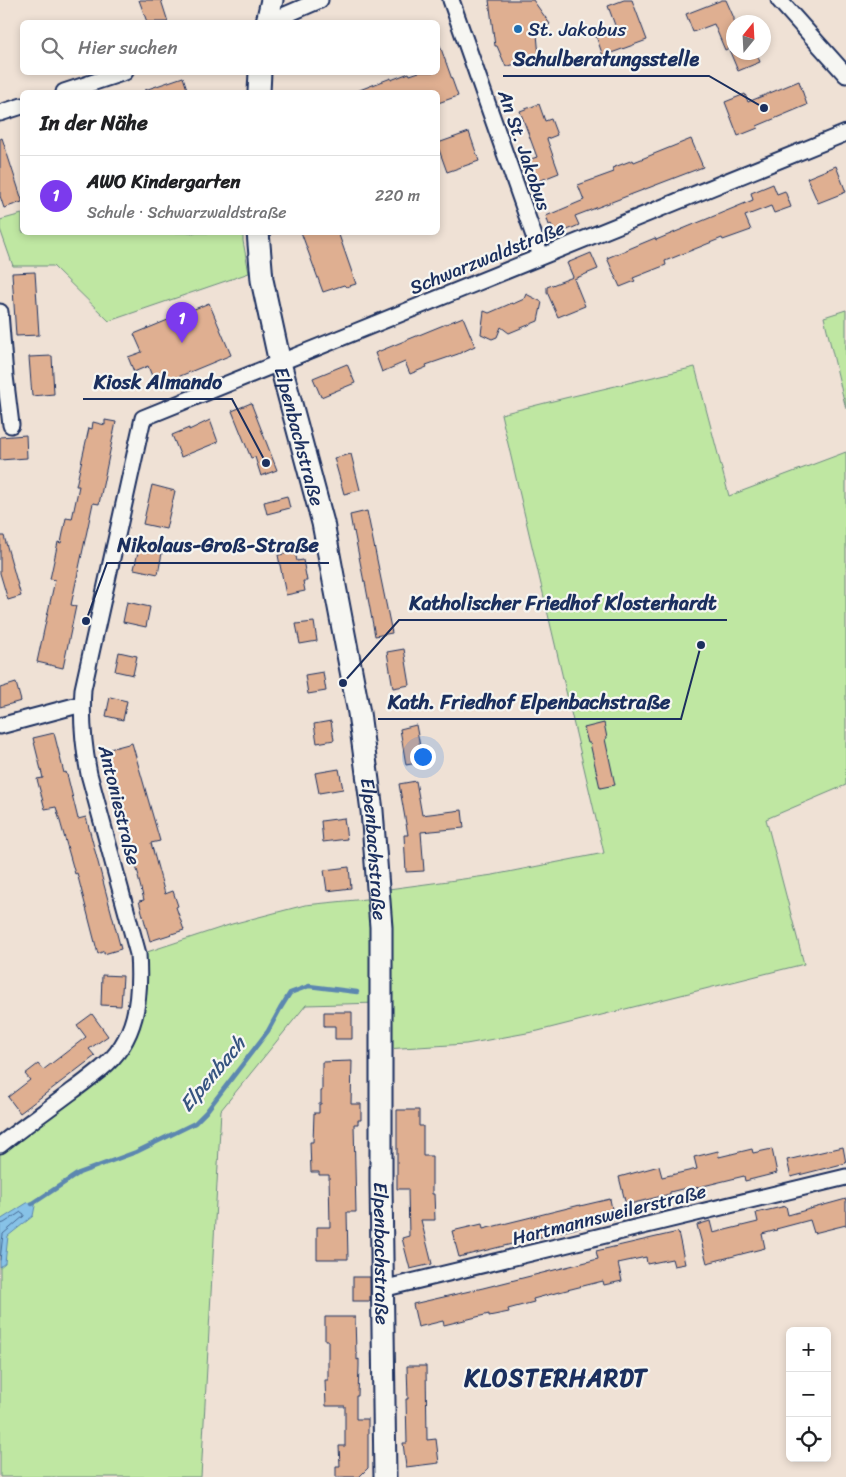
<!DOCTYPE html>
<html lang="de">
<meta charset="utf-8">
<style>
:root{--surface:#fff;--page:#f2f2f2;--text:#202124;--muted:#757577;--line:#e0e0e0;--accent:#7c3aed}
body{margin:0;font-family:Sriracha,sans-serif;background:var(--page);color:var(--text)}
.controls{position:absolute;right:15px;bottom:15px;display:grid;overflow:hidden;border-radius:8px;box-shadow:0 2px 8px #0003}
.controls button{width:45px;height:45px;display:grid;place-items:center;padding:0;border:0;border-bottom:1px solid var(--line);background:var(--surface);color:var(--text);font:25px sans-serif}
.compass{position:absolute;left:726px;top:15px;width:45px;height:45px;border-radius:50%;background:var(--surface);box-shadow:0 2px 8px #0003;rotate:18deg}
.you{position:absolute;left:422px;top:756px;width:18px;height:18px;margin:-12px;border:4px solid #fff;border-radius:50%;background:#1a73e8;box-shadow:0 0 0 8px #1a73e833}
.badge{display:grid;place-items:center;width:32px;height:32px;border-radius:50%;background:var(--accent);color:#fff;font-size:16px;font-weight:700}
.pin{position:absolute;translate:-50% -41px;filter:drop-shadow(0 1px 2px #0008)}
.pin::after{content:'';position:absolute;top:26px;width:18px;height:15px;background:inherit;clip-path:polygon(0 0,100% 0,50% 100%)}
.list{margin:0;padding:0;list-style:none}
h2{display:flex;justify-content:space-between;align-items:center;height:65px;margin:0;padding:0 20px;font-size:21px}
h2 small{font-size:16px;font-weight:400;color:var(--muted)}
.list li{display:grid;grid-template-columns:32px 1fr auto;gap:15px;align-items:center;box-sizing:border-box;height:80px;padding:0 20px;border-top:1px solid var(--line)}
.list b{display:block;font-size:19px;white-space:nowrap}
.list p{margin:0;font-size:16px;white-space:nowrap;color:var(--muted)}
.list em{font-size:16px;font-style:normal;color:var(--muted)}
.icon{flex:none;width:28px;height:28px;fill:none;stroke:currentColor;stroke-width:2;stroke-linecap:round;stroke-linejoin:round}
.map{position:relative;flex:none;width:846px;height:1477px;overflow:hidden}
.search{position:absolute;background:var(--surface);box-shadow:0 2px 8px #0003;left:20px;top:20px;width:420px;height:55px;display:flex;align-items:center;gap:12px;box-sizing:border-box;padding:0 18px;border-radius:8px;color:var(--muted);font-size:19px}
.panel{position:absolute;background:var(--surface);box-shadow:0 2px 8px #0003;left:20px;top:90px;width:420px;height:145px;border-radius:8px}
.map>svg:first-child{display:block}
</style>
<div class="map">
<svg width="846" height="1477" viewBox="0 0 846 1477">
<rect width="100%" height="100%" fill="#efe1d5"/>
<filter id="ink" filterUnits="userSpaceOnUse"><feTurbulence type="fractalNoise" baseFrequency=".02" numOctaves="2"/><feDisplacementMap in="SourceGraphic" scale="10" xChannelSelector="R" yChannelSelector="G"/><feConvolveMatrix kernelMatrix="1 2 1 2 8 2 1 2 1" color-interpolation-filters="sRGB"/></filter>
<g filter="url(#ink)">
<g fill="#bfe7a2" stroke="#6d8b80">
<path d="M 22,214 L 22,232 L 243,233 L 243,241 L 249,273 L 109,321 L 53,266 L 13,266 L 0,229 L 0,220 Z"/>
<path d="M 846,310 L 846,409 L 824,317 Z"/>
<path d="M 695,367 L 729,496 L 846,452 L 846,785 L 766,819 L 804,964 L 538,1031 L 466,1044 L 385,1049 L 381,890 L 493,875 L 604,853 L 501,414 L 565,398 Z"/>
<path d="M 376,898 L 378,1003 L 306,1005 L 221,1110 L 201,1477 L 0,1477 L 0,1150 L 123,1049 L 141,954 L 232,924 L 305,905 Z"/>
</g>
<path fill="#87c2e7" stroke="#5c87b0" d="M 36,1201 L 33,1216 L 8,1236 L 5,1263 L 0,1267 L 0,1220 L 27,1203 Z"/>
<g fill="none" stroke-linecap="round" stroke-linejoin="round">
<path stroke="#466a95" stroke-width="1" d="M 0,1224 L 4,1223 L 21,1212 L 24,1214 L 24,1216 L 3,1234 L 0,1260"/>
<path stroke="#5c87b0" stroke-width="4.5" d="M 32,1204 L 79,1173 L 136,1152 L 195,1123 L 206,1112 L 268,1031 L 280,1009 L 290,993 L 309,986 L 357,992"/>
</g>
<g fill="#dfaf91" stroke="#1b2f5e">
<path d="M 139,0 L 161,0 L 168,22 L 147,22 Z"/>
<path d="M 489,0 L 533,0 L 550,24 L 537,34 L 539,56 L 506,67 L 497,46 L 495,46 Z"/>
<path d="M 624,0 L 632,0 L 647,40 L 603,56 L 596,36 L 616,28 L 608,6 Z"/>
<path d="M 722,0 L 726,0 L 734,18 L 734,46 L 725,50 L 714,24 L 693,32 L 686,14 Z"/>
<path d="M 439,43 L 458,96 L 438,103 L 438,92 L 357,92 L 357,91 L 391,78 L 391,80 L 409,73 L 410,75 L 419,72 L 438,72 L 438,44 Z"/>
<path d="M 730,52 L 756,52 L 760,62 L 738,71 Z"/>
<path d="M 183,77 L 188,92 L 145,92 L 145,90 Z"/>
<path d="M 799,81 L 807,105 L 757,126 L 758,128 L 738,136 L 725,102 L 745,94 L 748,102 Z"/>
<path d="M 539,104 L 545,121 L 551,119 L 557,135 L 547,139 L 559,173 L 536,182 L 528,160 L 537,157 L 520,111 Z"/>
<path d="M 469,132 L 479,161 L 447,172 L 438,147 L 438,143 Z"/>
<path d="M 2,138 L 22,200 L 22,202 L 4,208 L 0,196 L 0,139 Z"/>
<path d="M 691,139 L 703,167 L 575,216 L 579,225 L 556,235 L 551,224 L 549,225 L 546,216 L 584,200 L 578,185 L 614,172 L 612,168 L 633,160 L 634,162 Z"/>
<path d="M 836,166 L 846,192 L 818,203 L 807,178 Z"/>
<path d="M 773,184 L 777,194 L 785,191 L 791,207 L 774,213 L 771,206 L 745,216 L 751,230 L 723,240 L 722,238 L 665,261 L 666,265 L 633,278 L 635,281 L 620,287 L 607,258 L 655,238 L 656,240 L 753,200 L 751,193 Z"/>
<path d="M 301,232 L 338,232 L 356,284 L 346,287 L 344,285 L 323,292 Z"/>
<path d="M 591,253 L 598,269 L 574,279 L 585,306 L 558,317 L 547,292 L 547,287 L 573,277 L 567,263 Z"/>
<path d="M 35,272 L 39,335 L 16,336 L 12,273 Z"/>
<path d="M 526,294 L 542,302 L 538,321 L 509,333 L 501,327 L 497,337 L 492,339 L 481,334 L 484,311 L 489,313 L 512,303 L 513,304 L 524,299 Z"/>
<path d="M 209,303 L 231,355 L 156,386 L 148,366 L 134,372 L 128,357 L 142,352 L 134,334 Z"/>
<path d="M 463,317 L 475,346 L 458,354 L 426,365 L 427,367 L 410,374 L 405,362 L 382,372 L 375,353 Z"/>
<path d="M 52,356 L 54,394 L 32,396 L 29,357 Z"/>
<path d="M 347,364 L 355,383 L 321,397 L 313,378 Z"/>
<path d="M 251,403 L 277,470 L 261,476 L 255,457 L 251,458 L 232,411 Z"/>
<path d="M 105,420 L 116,422 L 99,504 L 93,503 L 71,605 L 76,606 L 63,668 L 37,662 L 55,580 L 50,579 L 58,542 L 61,543 L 66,518 L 72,519 L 79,486 L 76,486 L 89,428 L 92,429 L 93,422 L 105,425 Z"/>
<path d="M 210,420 L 218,442 L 181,457 L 172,435 L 189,428 L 189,430 Z"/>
<path d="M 26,435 L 27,458 L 0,460 L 0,437 Z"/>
<path d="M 351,454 L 360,490 L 344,494 L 334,458 Z"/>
<path d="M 152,485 L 175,491 L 166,529 L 143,524 Z"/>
<path d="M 287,496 L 290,508 L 267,514 L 264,502 Z"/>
<path d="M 367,511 L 392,633 L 375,636 L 365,582 L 364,582 L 354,531 L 353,532 L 350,515 Z"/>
<path d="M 0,536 L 4,536 L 21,596 L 8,600 L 0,573 Z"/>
<path d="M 139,548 L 162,553 L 158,574 L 134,569 Z"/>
<path d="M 295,552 L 297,561 L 303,560 L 307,581 L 303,581 L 305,591 L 286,595 L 278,555 Z"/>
<path d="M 127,602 L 150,607 L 146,627 L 123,622 Z"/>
<path d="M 314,622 L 317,641 L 300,644 L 296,624 Z"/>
<path d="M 404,649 L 410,685 L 393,688 L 387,652 Z"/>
<path d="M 119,652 L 137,656 L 133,675 L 115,671 Z"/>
<path d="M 323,672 L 326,691 L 308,694 L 305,675 Z"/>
<path d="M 16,683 L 21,701 L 0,707 L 0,688 Z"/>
<path d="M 110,697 L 127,701 L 123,720 L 106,716 Z"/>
<path d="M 331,721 L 334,740 L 317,743 L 314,724 Z"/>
<path d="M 604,723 L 607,738 L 605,739 L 615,785 L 600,788 L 590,743 L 588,743 L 584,728 Z"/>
<path d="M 416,725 L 423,762 L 406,765 L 400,729 Z"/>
<path d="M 54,733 L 64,773 L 66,772 L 68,778 L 78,819 L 86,817 L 121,949 L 104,954 L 104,951 L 98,954 L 77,873 L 75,874 L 56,807 L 45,809 L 37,779 L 43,778 L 33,738 Z"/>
<path d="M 132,743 L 160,841 L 151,843 L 165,894 L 173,891 L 178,906 L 176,907 L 184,930 L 150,941 L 139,901 L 144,900 L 138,877 L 139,876 L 123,826 L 128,824 L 106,750 Z"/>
<path d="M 339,769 L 343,789 L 319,793 L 315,773 Z"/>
<path d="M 416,781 L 422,815 L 462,810 L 464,828 L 421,832 L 424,871 L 406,872 L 404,835 L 408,835 L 399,784 Z"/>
<path d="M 344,818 L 347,839 L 323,842 L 321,821 Z"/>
<path d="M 349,867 L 351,888 L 327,891 L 324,870 Z"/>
<path d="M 102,975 L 123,976 L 121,1006 L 101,1005 Z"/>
<path d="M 324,1012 L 352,1012 L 352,1039 L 335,1039 L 335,1026 L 324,1026 Z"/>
<path d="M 92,1014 L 108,1036 L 89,1049 L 95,1056 L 20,1113 L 8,1097 L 30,1080 L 25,1074 L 38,1064 L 43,1070 L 86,1037 L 77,1025 Z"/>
<path d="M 352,1061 L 351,1104 L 361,1104 L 361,1120 L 358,1120 L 358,1124 L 354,1124 L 356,1212 L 347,1212 L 348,1259 L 317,1259 L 317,1227 L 330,1227 L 329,1175 L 319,1175 L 319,1172 L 311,1172 L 310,1142 L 313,1142 L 314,1113 L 319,1113 L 319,1104 L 321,1104 L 321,1091 L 322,1091 L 322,1062 Z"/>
<path d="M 397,1110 L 419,1110 L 419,1126 L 423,1126 L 423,1156 L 432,1156 L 432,1194 L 434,1194 L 435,1220 L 421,1220 L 432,1264 L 410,1269 L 402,1238 L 409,1236 L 408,1189 L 397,1189 Z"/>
<path d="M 843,1147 L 846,1163 L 791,1177 L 787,1160 Z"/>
<path d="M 752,1149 L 753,1153 L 772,1149 L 777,1173 L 745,1181 L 744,1176 L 687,1190 L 686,1188 L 670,1192 L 670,1194 L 626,1205 L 619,1177 L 659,1166 L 662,1177 L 697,1169 L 694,1157 L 718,1151 L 719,1157 Z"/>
<path d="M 610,1199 L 614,1219 L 459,1257 L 452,1231 L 482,1224 L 483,1229 L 580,1205 L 580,1206 Z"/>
<path d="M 846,1199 L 846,1225 L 814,1233 L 810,1220 L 776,1229 L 777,1230 L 762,1234 L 765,1248 L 707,1263 L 697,1225 L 710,1221 L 713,1233 L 758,1222 L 756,1213 L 786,1206 L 788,1215 Z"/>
<path d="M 678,1232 L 685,1264 L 674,1266 L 672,1259 L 647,1264 L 646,1257 L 618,1263 L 622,1281 L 604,1285 L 603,1281 L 559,1292 L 533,1299 L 534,1302 L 508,1309 L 509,1312 L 489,1316 L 489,1314 L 444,1325 L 443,1321 L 418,1327 L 413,1304 L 483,1288 L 598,1259 L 596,1251 Z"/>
<rect x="353" y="1277" width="17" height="24"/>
<path d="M 325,1317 L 355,1317 L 356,1353 L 357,1353 L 357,1360 L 359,1359 L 359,1366 L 358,1396 L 356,1396 L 356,1419 L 368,1419 L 368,1468 L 359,1477 L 336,1477 L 336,1466 L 340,1466 L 339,1446 L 345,1446 L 345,1406 L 326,1406 L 325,1380 L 328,1380 L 328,1340 L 325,1340 Z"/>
<path d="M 407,1366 L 426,1366 L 427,1440 L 436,1439 L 439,1463 L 406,1467 L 403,1443 L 407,1443 L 406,1399 L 408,1399 Z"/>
</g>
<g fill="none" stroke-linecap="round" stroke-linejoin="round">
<g stroke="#1b2f5e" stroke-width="19">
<g id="street">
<path d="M 451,0 L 541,256"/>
<path d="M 779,0 L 846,75"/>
<path d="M 269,22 L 320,0"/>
<path d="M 64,92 L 125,72"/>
<path d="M 0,113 L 22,106"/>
<path d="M 0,312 L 5,376 L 11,425"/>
<path d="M 0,726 L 82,704"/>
<path d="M 0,1145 C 23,1127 47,1110 71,1092 C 81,1085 91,1077 101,1069 C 137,1040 141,998 138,954 L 89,774 C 83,744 81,719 83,689 L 143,418 C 376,322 612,230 846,133"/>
<path d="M 382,1289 L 846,1177"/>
</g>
</g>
<g stroke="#1b2f5e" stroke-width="25">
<g id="secondary">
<path d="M 267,22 L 272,0"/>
<path d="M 259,92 L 260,72"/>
<path id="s1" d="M 258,232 L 262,280 L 280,363 L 323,523 L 359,713 L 372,811 L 381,927 L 381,1183 L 385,1477"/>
</g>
</g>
<use href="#street" stroke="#f6f6f2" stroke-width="15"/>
<use href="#secondary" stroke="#f6f6f2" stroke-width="21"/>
</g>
</g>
<circle fill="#1f6fb2" stroke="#f6f6f2" stroke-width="2" cx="518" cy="29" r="5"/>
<g text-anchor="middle" stroke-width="4.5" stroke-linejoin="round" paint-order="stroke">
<g font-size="19" fill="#1b2f5e" stroke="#f6f6f2" text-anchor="start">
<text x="528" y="36">St. Jakobus</text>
</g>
<g font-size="19" fill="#1b2f5e" stroke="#f6f6f2">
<text transform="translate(525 150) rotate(71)" y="7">An St. Jakobus</text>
<text transform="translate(487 257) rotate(-22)" y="7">Schwarzwaldstraße</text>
<text dy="7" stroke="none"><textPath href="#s1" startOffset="209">Elpenbachstraße</textPath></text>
<text transform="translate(120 805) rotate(76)" y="7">Antoniestraße</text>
<text dy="7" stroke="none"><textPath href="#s1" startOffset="629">Elpenbachstraße</textPath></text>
<text transform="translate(609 1214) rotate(-14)" y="7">Hartmannsweilerstraße</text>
<text dy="7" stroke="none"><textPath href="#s1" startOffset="1034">Elpenbachstraße</textPath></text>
</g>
<g font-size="20" font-style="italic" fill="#365480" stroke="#f6f6f2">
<text transform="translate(212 1074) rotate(-50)" y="7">Elpenbach</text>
</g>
<g font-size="24" font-weight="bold" letter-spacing="1" fill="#1b2f5e" stroke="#f6f6f2">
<text x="556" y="1386">KLOSTERHARDT</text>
</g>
</g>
<path fill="none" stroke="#1b2f5e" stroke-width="2" d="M764 108L709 76H503M266 463L232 399H83M86 621L107 563H329M343 683L399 620H727M701 645L681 719H378"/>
<g fill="#1b2f5e" stroke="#f6f6f2" stroke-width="2">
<circle cx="764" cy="108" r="5"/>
<circle cx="266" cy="463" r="5"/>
<circle cx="86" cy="621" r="5"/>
<circle cx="343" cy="683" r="5"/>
<circle cx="701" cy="645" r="5"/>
</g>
<g font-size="20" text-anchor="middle" font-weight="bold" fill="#1b2f5e" stroke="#f6f6f2" stroke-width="4.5" stroke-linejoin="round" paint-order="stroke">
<text x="606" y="66">Schulberatungsstelle</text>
<text x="158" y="389">Kiosk Almando</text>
<text x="218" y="552">Nikolaus-Groß-Straße</text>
<text x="563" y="610">Katholischer Friedhof Klosterhardt</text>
<text x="529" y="709">Kath. Friedhof Elpenbachstraße</text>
</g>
</svg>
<div class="controls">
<button>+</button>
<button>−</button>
<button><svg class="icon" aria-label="locate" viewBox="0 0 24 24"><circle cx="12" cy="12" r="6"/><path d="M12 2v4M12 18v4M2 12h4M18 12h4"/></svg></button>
</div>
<svg class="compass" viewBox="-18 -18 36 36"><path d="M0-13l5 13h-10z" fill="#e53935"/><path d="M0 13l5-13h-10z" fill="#757577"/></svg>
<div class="you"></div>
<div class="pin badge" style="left:182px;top:343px">1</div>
<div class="search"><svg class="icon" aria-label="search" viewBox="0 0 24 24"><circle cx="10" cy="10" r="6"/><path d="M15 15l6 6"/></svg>Hier suchen</div>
<section class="panel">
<h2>In der Nähe<small></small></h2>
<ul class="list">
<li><span class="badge">1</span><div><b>AWO Kindergarten</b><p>Schule · Schwarzwaldstraße</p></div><em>220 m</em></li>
</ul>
</section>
</div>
